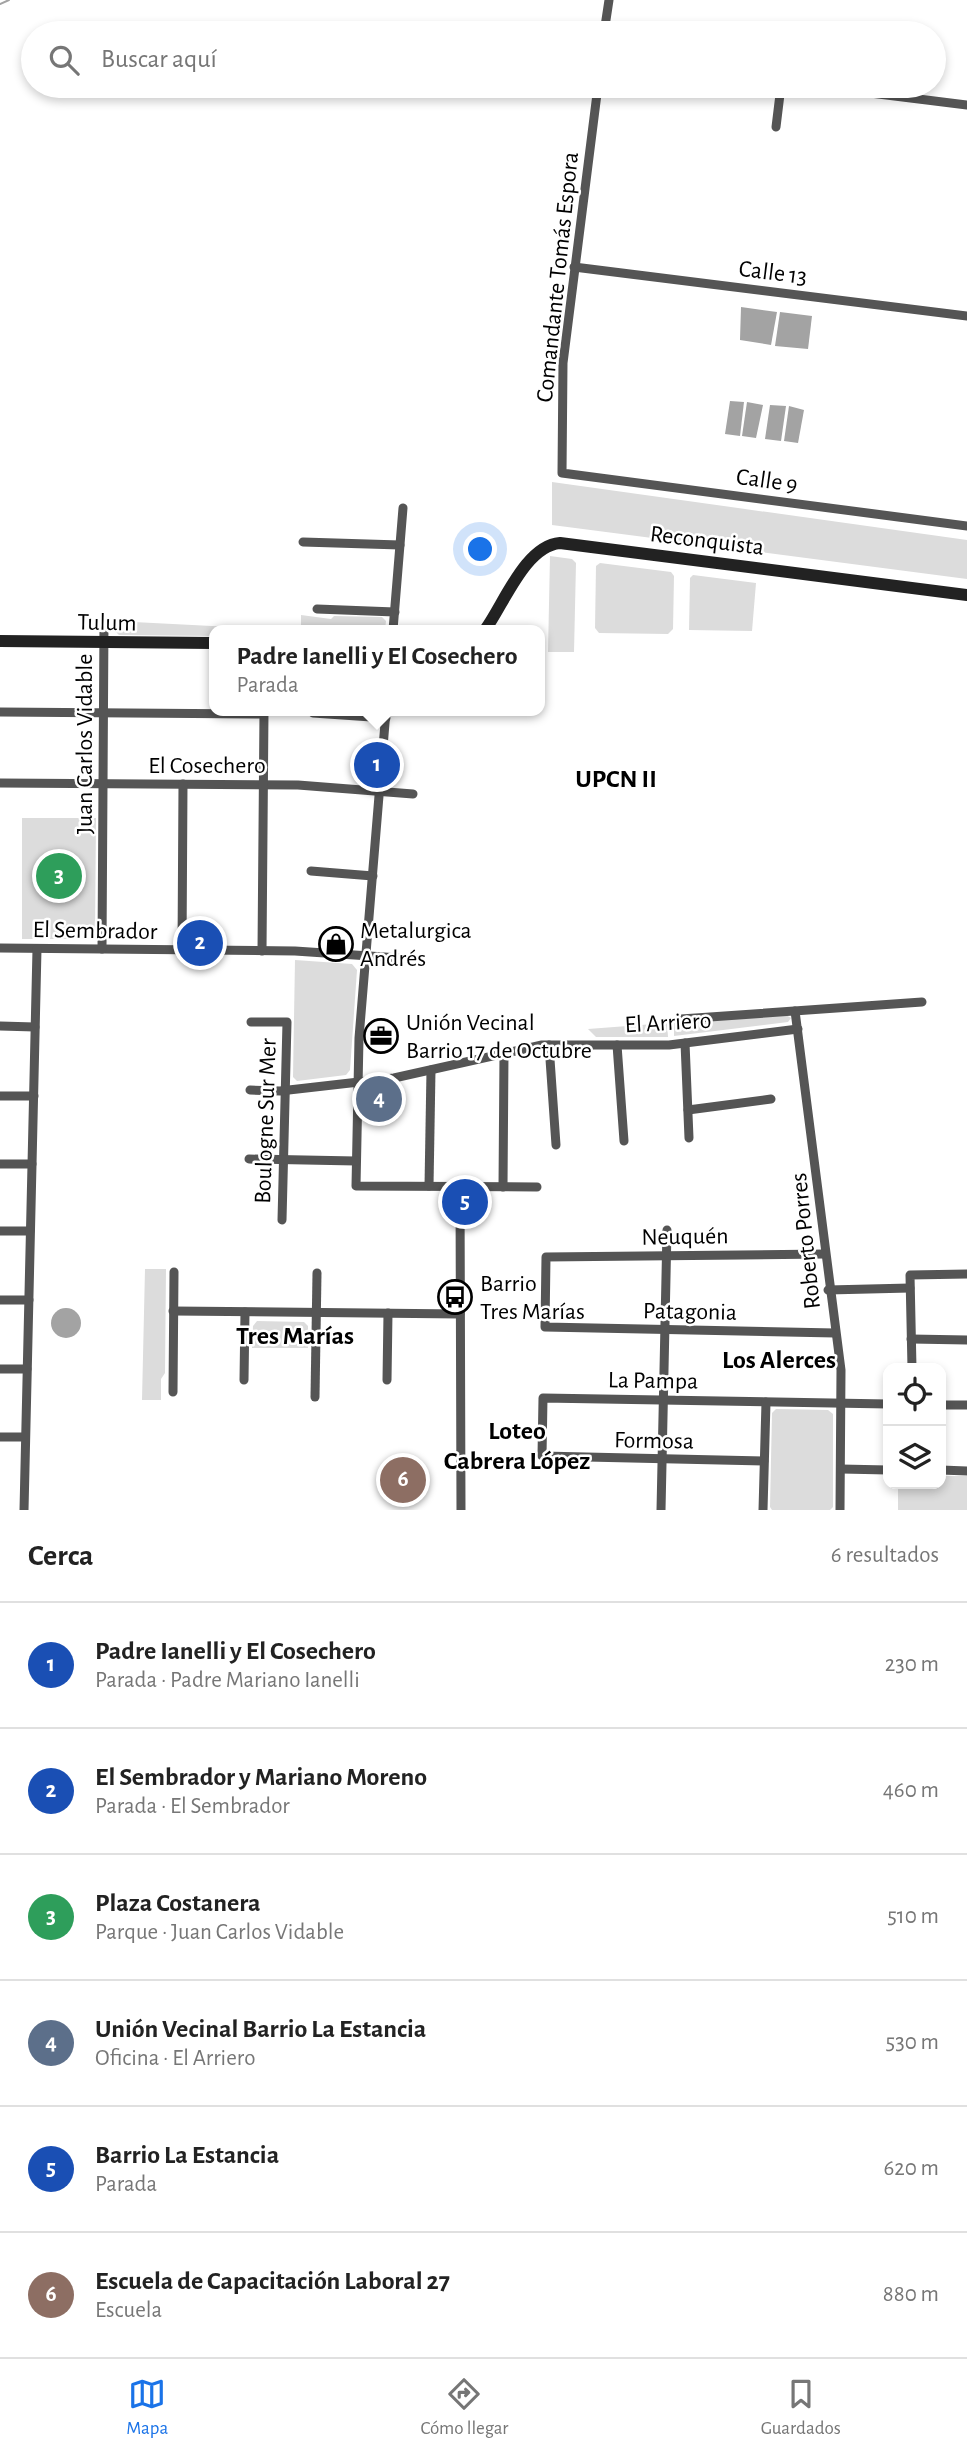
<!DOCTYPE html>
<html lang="es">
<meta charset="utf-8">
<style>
:root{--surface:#fff;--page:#f2f2f2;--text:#222;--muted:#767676;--line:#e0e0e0;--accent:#1a73e8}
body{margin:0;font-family:"Alegreya Sans",sans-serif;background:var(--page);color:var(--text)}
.controls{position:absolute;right:21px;bottom:21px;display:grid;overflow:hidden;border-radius:14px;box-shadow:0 4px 10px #0003}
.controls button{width:63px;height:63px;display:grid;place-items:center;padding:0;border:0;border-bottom:2px solid var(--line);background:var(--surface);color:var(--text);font:35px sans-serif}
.you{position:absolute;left:481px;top:550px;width:24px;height:24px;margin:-18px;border:5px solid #fff;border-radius:50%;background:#1a73e8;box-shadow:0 0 0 10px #1a73e833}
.badge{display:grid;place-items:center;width:46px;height:46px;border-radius:50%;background:var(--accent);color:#fff;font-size:23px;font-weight:700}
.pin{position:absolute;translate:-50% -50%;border:4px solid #fff;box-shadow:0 2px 7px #0006}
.popup{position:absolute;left:209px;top:625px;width:336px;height:91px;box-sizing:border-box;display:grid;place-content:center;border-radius:14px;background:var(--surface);filter:drop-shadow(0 2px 5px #0005);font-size:23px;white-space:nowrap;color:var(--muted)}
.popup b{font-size:26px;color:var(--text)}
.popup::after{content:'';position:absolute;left:50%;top:100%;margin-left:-14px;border:14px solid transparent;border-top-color:var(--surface)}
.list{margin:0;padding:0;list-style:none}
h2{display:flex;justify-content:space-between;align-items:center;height:91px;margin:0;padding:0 28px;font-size:30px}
h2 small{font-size:23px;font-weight:400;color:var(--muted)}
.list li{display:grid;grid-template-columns:46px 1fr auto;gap:21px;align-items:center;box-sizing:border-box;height:126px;padding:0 28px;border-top:2px solid var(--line)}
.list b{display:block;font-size:26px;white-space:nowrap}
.list p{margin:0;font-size:23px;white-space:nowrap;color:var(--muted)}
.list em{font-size:23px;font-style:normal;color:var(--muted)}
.icon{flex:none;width:38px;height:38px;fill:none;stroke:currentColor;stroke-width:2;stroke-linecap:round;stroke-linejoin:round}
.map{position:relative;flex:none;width:967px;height:1510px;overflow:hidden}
.search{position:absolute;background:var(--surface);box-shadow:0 4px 10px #0003;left:21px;right:21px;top:21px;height:77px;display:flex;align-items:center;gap:18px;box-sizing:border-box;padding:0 24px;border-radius:38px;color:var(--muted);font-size:26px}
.sheet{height:847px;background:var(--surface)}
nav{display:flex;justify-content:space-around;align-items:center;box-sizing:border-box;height:98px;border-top:2px solid var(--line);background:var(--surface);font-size:19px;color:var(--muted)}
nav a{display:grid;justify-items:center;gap:4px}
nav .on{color:var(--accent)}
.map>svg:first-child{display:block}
</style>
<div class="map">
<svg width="967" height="1510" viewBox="0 0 967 1510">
<rect width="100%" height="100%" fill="#fff"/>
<g fill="#dcdcdc">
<path d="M 552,482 L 967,540 L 967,579 L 552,525 Z"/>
<path d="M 550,556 L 572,559 L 576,563 L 574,652 L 548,652 Z"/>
<path d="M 600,563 L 671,572 L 674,576 L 673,629 L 668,634 L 599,633 L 595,628 L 596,566 Z"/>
<path d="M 693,575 L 756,583 L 752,631 L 689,630 L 690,578 Z"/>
<path d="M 301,615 L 331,619 L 334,616 L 382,617 L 386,621 L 385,630 L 301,630 Z"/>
<path d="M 114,621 L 290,630 L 214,630 L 214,636 L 119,635 L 114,630 Z"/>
<path d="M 22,818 L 96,818 L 95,933 L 89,939 L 22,939 Z"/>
<path d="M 295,960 L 352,964 L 357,970 L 350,1070 L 346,1075 L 297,1081 L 293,1077 Z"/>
<path d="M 786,1015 L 791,1018 L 788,1022 L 674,1036 L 674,1023 Z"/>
<path d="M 667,1023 L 668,1037 L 596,1037 L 588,1029 Z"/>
<path d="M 145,1269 L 166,1269 L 165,1373 L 161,1379 L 161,1400 L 142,1400 Z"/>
<path d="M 257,1321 L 304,1322 L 308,1326 L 308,1348 L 252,1348 L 253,1326 Z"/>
<path d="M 776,1409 L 828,1410 L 833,1414 L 833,1507 L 830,1510 L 772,1510 L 770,1507 L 772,1413 Z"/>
<path d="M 941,1476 L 967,1476 L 967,1510 L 898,1510 L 898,1484 L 941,1484 Z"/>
</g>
<g fill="#a3a3a3">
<path d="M 741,307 L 777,312 L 771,345 L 740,340 Z"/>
<path d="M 780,312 L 812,316 L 808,349 L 775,346 Z"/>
<path d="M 730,401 L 744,402 L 740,436 L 725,434 Z"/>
<path d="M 747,402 L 763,405 L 756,438 L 742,436 Z"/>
<path d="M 770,405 L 786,406 L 781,441 L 765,439 Z"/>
<path d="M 789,406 L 804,410 L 798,443 L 784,441 Z"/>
<circle cx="66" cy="1323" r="15"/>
</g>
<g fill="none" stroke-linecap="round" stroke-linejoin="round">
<path stroke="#a3a3a3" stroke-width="2" d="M 0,4 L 9,0"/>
<g stroke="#555" stroke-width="9">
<path d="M 604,33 L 609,0"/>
<path d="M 598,86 L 563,363 L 562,473 L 967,526"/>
<path d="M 725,86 L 781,93"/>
<path d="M 814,86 L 967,105"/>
<path d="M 776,127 L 781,86"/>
<path d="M 574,267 L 967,316"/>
<path d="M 303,542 L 400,545"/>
<path d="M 317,609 L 395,612"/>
<path d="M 393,630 L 403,508"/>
<path d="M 386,711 L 359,1038 L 356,1186 L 537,1187"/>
<path d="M 0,712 L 263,714"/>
<path d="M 313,713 L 386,718"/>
<path d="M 0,783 L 298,785 L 413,794"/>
<path d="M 311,871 L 373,876"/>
<path d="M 0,948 L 295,951 L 399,958"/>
<path d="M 102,949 L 104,622"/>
<path d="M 182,950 L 183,784"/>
<path d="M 262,951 L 264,711"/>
<path d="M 795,1011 L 841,1370 L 840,1510"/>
<path d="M 681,1019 L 922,1002"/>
<path d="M 251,1022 L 287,1022 L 282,1220"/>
<path d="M 0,1026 L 35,1027"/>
<path d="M 685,1043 L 689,1138"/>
<path d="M 549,1045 L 556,1145"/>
<path d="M 617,1045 L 624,1141"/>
<path d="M 250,1090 L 280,1091 L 394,1078 L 542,1045 L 669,1045 L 798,1029"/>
<path d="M 0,1096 L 34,1096"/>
<path d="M 688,1110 L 771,1099"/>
<path d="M 249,1159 L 356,1161"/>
<path d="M 0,1164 L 32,1164"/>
<path d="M 429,1186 L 431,1070"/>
<path d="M 460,1187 L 461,1510"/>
<path d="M 503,1187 L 504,1053"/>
<path d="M 0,1231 L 30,1231"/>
<path d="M 825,1254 L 546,1257 L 545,1327 L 835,1333"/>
<path d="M 828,1290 L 910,1288"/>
<path d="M 0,1300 L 29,1300"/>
<path d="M 173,1311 L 460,1314"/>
<path d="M 911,1339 L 967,1340"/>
<path d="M 912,1368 L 910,1275 L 967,1274"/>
<path d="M 0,1369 L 27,1369"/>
<path d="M 244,1380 L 245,1312"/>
<path d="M 387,1380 L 388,1313"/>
<path d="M 173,1392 L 174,1272"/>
<path d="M 315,1397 L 317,1273"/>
<path d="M 941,1405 L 967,1405"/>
<path d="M 0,1437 L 25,1437"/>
<path d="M 764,1461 L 542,1456 L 543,1398 L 888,1404"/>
<path d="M 841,1469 L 888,1470"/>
<path d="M 941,1470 L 967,1471"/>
<path d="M 24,1510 L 37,949"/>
<path d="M 661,1510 L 667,1230"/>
<path d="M 763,1510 L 766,1402"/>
</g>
<g stroke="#222" stroke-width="12">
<path d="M 485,630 C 504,604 525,546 560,543 L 967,595"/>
<path d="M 0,641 L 214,643"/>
</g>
</g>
<defs>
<g id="shop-ring" transform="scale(1.75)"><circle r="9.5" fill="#fff" stroke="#000" stroke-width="1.5"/><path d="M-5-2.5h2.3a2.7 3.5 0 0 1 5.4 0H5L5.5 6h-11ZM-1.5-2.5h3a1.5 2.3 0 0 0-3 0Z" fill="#000"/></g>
<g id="office-ring" transform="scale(1.75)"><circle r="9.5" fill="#fff" stroke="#000" stroke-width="1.5"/><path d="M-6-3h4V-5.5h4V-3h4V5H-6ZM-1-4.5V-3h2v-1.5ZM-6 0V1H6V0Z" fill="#000"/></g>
<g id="bus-ring" transform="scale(1.75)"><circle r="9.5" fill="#fff" stroke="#000" stroke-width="1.5"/><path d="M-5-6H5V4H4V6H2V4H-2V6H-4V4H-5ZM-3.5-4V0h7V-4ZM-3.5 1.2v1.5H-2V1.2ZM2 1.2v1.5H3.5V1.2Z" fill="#000"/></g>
</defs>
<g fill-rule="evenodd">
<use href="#shop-ring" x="336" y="944"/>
<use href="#office-ring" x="381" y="1036"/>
<use href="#bus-ring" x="455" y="1297"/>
</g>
<g text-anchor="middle" stroke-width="5" stroke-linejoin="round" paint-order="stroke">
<g font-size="24" fill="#000" stroke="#fff">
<text transform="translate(773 272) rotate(7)" y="8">Calle 13</text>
<text transform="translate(557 277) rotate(-84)" y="8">Comandante Tomás Espora</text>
<text transform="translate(767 480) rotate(8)" y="8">Calle 9</text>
<text transform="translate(707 540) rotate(7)" y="8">Reconquista</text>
<text transform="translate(107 622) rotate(1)" y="8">Tulum</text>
<text transform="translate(84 744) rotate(-90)" y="8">Juan Carlos Vidable</text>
<text x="207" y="773">El Cosechero</text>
<text transform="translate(95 930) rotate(1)" y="8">El Sembrador</text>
<text transform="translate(668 1022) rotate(-3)" y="8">El Arriero</text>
<text transform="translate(265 1121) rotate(-88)" y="8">Boulogne Sur Mer</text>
<text transform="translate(685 1236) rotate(-1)" y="8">Neuquén</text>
<text transform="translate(805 1241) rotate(-96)" y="8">Roberto Porres</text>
<text transform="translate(690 1311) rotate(1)" y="8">Patagonia</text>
<text transform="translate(653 1380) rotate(1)" y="8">La Pampa</text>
<text transform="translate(654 1440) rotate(1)" y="8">Formosa</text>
</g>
<g font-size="24" fill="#000" stroke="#fff" text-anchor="start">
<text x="360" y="938">Metalurgica<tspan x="360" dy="28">Andrés</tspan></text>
<text x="406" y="1030">Unión Vecinal<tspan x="406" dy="28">Barrio 17 de Octubre</tspan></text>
<text x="480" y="1291">Barrio<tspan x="480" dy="28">Tres Marías</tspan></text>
</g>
<g font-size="26" font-weight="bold" fill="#000" stroke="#fff">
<text x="616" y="787">UPCN II</text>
<text x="295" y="1344">Tres Marías</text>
<text x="779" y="1368">Los Alerces</text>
<text x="517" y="1439">Loteo<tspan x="517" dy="30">Cabrera López</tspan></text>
</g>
</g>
</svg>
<div class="controls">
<button><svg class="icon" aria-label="locate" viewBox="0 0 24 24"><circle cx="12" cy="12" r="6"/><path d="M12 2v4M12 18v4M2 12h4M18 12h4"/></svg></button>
<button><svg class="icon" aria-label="layers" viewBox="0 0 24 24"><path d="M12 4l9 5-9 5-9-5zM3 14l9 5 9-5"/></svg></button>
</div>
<div class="you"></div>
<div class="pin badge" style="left:377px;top:765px;background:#1a4fb4">1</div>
<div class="popup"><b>Padre Ianelli y El Cosechero</b>Parada</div>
<div class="pin badge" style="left:200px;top:943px;background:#1a4fb4">2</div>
<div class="pin badge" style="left:59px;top:876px;background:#2e9e5b">3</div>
<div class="pin badge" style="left:379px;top:1099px;background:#5c6f8a">4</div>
<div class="pin badge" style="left:465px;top:1202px;background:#1a4fb4">5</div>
<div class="pin badge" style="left:403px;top:1480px;background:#8d6e63">6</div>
<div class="search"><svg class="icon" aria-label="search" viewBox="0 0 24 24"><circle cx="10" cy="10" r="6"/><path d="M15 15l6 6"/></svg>Buscar aquí</div>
</div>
<section class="sheet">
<h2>Cerca<small>6 resultados</small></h2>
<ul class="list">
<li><span class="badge" style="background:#1a4fb4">1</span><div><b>Padre Ianelli y El Cosechero</b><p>Parada · Padre Mariano Ianelli</p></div><em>230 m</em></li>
<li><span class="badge" style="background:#1a4fb4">2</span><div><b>El Sembrador y Mariano Moreno</b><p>Parada · El Sembrador</p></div><em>460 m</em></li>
<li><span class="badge" style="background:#2e9e5b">3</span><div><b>Plaza Costanera</b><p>Parque · Juan Carlos Vidable</p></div><em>510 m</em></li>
<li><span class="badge" style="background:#5c6f8a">4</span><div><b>Unión Vecinal Barrio La Estancia</b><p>Oficina · El Arriero</p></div><em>530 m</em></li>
<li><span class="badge" style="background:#1a4fb4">5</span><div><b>Barrio La Estancia</b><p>Parada</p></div><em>620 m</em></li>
<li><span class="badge" style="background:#8d6e63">6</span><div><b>Escuela de Capacitación Laboral 27</b><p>Escuela</p></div><em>880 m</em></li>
</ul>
</section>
<nav>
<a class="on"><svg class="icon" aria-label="map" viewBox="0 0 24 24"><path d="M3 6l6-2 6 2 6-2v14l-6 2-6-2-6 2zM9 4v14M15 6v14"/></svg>Mapa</a>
<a><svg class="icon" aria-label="directions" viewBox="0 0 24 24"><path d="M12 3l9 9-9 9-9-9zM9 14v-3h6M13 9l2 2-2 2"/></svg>Cómo llegar</a>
<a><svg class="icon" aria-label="saved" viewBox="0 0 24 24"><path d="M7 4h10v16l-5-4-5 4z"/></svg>Guardados</a>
</nav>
